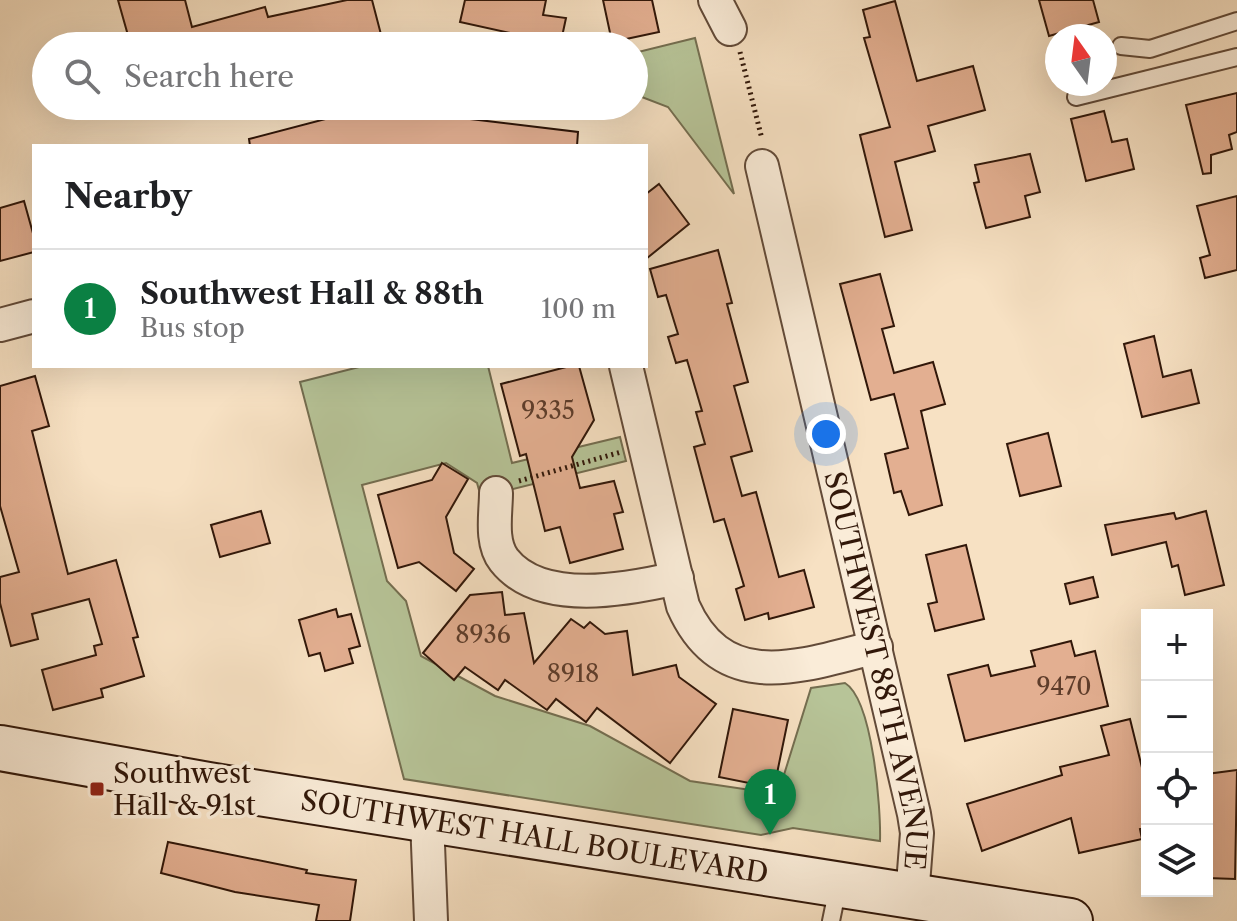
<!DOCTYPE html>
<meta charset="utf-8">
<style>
:root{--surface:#fff;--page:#f2f2f2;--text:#202124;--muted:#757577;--line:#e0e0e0;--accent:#0b8043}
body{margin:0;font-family:"Libre Caslon Text",serif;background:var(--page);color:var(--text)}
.controls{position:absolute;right:24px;bottom:24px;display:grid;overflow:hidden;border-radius:0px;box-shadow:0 8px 32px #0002}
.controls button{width:72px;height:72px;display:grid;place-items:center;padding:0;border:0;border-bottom:2px solid var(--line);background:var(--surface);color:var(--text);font:40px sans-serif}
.compass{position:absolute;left:1045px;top:24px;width:72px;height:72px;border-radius:50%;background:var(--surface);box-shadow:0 8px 32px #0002;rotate:346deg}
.you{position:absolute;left:826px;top:434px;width:28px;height:28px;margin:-20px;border:6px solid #fff;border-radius:50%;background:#1a73e8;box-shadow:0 0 0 12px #1a73e833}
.badge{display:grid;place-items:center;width:52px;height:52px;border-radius:50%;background:var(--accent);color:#fff;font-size:26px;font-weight:700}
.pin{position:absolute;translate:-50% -66px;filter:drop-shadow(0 2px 4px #0008)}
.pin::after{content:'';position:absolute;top:42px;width:28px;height:24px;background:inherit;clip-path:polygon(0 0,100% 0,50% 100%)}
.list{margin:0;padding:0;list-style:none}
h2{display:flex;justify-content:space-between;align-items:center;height:104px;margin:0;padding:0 32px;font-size:34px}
h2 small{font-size:26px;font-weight:400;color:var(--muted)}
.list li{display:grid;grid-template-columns:52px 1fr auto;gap:24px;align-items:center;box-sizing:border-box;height:120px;padding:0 32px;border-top:2px solid var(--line)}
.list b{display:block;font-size:30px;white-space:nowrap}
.list p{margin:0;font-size:26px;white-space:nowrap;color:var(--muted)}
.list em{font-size:26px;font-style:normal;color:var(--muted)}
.icon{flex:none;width:44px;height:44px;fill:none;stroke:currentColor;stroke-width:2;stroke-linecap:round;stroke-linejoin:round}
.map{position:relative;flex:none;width:1237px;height:921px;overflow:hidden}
.search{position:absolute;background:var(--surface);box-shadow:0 8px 32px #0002;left:32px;top:32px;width:616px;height:88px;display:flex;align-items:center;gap:20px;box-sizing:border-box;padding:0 28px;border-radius:44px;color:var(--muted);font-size:30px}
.panel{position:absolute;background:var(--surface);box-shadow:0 8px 32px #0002;left:32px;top:144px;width:616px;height:224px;border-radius:0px}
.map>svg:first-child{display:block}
</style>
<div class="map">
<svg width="1237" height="921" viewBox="0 0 1237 921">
<rect width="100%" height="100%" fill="#f7e1c3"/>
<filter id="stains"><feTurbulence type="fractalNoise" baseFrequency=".0025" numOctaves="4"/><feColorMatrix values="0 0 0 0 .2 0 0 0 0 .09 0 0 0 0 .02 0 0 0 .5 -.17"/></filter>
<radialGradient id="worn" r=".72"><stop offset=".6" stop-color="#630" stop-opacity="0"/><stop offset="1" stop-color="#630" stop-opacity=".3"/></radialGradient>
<g fill="#b7c498" stroke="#746e50" stroke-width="2">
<path d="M 695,38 L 734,194 L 668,107 L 634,94 L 634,53 Z"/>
<path d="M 363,366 L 488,366 L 512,463 L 620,437 L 626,461 L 481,497 L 477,483 L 446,463 L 362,485 L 387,581 L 406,601 L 421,656 L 495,696 L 590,726 L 690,781 L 778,794 L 811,688 L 845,683 C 873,700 881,809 880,841 L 793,828 L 761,835 L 404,779 L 300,382 Z"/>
</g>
<g fill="#e3af91" stroke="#311709" stroke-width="2">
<path d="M 118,0 L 185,0 L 192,27 L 265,7 L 268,17 L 347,0 L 372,0 L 384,46 L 131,46 Z"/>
<path d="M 465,0 L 546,0 L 543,15 L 566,18 L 560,46 L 525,46 L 524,36 L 460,22 Z"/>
<path d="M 603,0 L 652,0 L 659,32 L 612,42 Z"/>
<path d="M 1039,0 L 1093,0 L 1099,22 L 1049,36 Z"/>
<path d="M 895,1 L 917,81 L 973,66 L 985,110 L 928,126 L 935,151 L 895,162 L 912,230 L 885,237 L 860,135 L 890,127 L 864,38 L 870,37 L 863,10 Z"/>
<path d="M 1237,93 L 1237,132 L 1229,135 L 1232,149 L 1211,155 L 1211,173 L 1203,174 L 1186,105 Z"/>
<path d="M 375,106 L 453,106 L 454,117 L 578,132 L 577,146 L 250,146 L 249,139 Z"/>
<path d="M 1104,111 L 1112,142 L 1127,139 L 1134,169 L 1086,181 L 1071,119 Z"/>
<path d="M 1030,154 L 1040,192 L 1025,196 L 1030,217 L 986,228 L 974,183 L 979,182 L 975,165 Z"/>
<path d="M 659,184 L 689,224 L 646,259 L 646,194 Z"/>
<path d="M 1237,196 L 1237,270 L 1205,278 L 1200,258 L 1210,255 L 1197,206 Z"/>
<path d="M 24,201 L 34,237 L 34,252 L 0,261 L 0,208 Z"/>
<path d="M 718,250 L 732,303 L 727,304 L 748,382 L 734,386 L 752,451 L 731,457 L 742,496 L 756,492 L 779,577 L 804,570 L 814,607 L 769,619 L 768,613 L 745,620 L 736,589 L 744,586 L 724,519 L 714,522 L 694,447 L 705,444 L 696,412 L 702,411 L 687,360 L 676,363 L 668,337 L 678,334 L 666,295 L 658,297 L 650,269 Z"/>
<path d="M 880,274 L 894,326 L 882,329 L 894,373 L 933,362 L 945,404 L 921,411 L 942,505 L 909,515 L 901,491 L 894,493 L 885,454 L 908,448 L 894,394 L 871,400 L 840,284 Z"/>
<path d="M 1154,336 L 1163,377 L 1191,370 L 1199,403 L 1142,417 L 1124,344 Z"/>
<path d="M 570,366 L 579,366 L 594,420 L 572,457 L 580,488 L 614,481 L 623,512 L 614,514 L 623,549 L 570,563 L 560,527 L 545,531 L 526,454 L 520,456 L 501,384 Z"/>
<path d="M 35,376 L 49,426 L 32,431 L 68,574 L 116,560 L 138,637 L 133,638 L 144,676 L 101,689 L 103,697 L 53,710 L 42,670 L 96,655 L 94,646 L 102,644 L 89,599 L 32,614 L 38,639 L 11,646 L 0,603 L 0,577 L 19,572 L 0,506 L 0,386 Z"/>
<path d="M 1048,433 L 1061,486 L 1020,496 L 1007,444 Z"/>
<path d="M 442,463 L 468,479 L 446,517 L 454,553 L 474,569 L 456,591 L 419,562 L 398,568 L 378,495 L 432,480 Z"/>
<path d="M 261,511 L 270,543 L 220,557 L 211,525 Z"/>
<path d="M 1206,511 L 1224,585 L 1185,595 L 1178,565 L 1172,567 L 1166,542 L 1112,555 L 1105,525 L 1174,513 L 1176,519 Z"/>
<path d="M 966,545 L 984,619 L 935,631 L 928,604 L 937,602 L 926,555 Z"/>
<path d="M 1093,577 L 1098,597 L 1070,604 L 1065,584 Z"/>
<path d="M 502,592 L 505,615 L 524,613 L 534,663 L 571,619 L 584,628 L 590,622 L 605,634 L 627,631 L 633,675 L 676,665 L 679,677 L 716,704 L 670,763 L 597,708 L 586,722 L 556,699 L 547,710 L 505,680 L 498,690 L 465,667 L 454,680 L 423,653 L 470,595 Z"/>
<path d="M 336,609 L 338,617 L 351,614 L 360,646 L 349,649 L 353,663 L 325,671 L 320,653 L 309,656 L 299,620 Z"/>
<path d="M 1071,641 L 1075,656 L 1095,651 L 1108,706 L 965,741 L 948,675 L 988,665 L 991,676 L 1035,666 L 1031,651 Z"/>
<path d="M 733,709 L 788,720 L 774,788 L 719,777 Z"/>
<path d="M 1130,719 L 1147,788 L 1147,828 L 1140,829 L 1142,839 L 1079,853 L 1071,818 L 982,851 L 967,804 L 1062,775 L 1060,767 L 1109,755 L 1101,726 Z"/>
<path d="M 1237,770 L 1235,879 L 1207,878 L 1207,774 Z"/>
<path d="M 168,842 L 307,870 L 306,873 L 356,880 L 350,921 L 316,921 L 319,905 L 235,892 L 161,873 Z"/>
</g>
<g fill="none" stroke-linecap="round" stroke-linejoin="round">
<g stroke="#624a38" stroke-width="20">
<g id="lane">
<path d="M 1121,46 L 1150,49 L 1237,21"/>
<path d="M 1076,97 L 1237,57"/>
<path d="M 831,921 L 838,887"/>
</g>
</g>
<g stroke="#624a38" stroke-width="36">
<g id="street">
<path d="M 715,0 L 730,29"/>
<path id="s1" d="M 762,166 L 914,814 L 917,833 L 912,897"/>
<path d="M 0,325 L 34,316"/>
<path d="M 626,366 L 683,606 C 723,696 801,666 876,647"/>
<path d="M 496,493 C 496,513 490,542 504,560 C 541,607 629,589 677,578"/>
<path d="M 427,819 L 431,921"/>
</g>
</g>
<g stroke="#311709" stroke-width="48">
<g id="secondary">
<path id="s2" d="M 0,748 L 208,785 L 1070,921"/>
</g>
</g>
<g stroke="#311709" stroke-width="5" stroke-dasharray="2 4" stroke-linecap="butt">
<path d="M 740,52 L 762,139"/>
<path d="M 519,481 L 621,452"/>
</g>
<use href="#lane" stroke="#faecd8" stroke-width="16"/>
<use href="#street" stroke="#faecd8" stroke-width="32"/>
<use href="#secondary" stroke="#faecd8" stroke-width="44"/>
</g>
<rect fill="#8f2418" stroke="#faecd8" stroke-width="3" x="89" y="781" width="16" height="16" rx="4"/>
<g text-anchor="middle" stroke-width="7" stroke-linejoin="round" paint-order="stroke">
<g font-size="24" fill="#5e3d2b">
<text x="548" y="419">9335</text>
<text x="483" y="643">8936</text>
<text x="573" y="682">8918</text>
<text x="1064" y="695">9470</text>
</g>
<g font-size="28" fill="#311709" stroke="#faecd8">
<text dy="10" stroke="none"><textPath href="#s1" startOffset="518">SOUTHWEST 88TH AVENUE</textPath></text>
<text dy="10" stroke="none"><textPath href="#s2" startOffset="542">SOUTHWEST HALL BOULEVARD</textPath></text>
</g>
<g font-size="28" fill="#311709" stroke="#faecd8" text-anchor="start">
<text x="113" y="783">Southwest<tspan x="113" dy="32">Hall &amp; 91st</tspan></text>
</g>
</g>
<rect width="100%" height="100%" filter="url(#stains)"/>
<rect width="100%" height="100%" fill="url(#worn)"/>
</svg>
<div class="controls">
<button>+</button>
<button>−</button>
<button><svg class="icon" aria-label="locate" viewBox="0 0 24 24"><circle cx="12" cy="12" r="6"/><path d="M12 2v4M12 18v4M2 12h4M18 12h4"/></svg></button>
<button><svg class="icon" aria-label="layers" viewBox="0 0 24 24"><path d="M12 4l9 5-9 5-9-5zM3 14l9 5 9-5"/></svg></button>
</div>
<svg class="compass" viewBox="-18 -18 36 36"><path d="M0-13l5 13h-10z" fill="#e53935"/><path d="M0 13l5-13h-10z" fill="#757577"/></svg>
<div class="you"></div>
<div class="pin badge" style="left:770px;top:835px">1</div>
<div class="search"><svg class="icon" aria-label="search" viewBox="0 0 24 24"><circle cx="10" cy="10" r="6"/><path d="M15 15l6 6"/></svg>Search here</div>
<section class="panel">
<h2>Nearby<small></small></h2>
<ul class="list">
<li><span class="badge">1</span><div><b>Southwest Hall &amp; 88th</b><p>Bus stop</p></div><em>100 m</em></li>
</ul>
</section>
</div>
